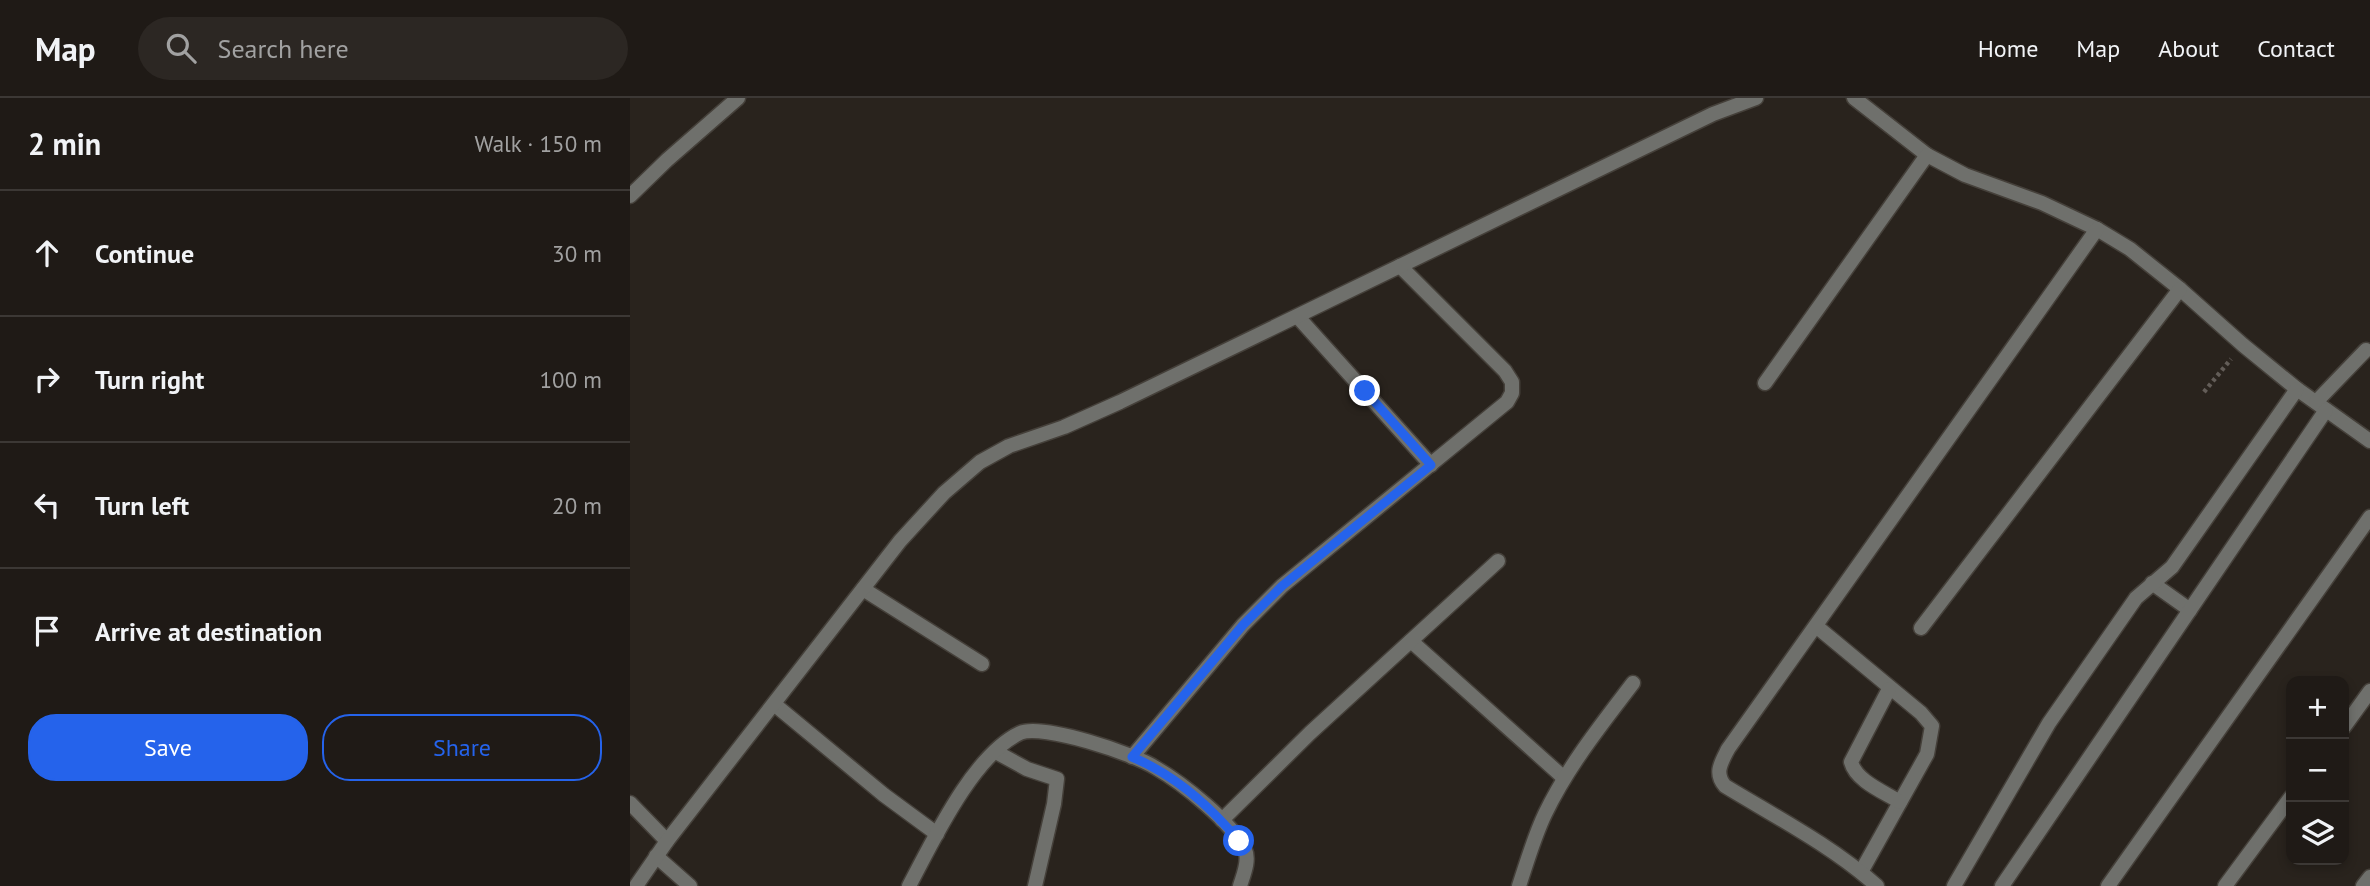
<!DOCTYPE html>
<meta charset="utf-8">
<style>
:root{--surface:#1f1a16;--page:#2c2723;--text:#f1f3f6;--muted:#a1a1a1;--line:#3c3835;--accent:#2563eb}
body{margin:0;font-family:"PT Sans",sans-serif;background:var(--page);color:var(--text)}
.controls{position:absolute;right:21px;bottom:21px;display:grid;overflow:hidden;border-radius:14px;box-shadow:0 4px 10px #0003}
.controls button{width:63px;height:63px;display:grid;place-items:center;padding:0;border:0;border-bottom:2px solid var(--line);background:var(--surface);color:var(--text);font:35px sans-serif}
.stop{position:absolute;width:21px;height:21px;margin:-16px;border:5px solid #2563eb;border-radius:50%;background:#fff}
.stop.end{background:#2563eb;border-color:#fff;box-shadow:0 2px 7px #0008}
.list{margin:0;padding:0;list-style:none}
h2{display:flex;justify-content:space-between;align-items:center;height:91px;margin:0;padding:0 28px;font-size:30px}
h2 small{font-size:23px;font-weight:400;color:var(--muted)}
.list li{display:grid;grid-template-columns:46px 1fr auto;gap:21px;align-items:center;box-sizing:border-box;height:126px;padding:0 28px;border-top:2px solid var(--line)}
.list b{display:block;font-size:26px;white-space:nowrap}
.list em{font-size:23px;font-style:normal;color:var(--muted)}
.actions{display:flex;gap:14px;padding:21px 28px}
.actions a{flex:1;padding:16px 0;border:2px solid var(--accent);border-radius:28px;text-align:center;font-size:24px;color:var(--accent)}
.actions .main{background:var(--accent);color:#fff}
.icon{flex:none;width:38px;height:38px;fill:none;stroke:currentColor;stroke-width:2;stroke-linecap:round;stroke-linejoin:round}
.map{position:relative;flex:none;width:1740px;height:788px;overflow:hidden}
header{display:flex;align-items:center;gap:42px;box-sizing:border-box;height:98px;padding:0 35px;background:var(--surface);border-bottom:2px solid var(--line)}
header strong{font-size:33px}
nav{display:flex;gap:38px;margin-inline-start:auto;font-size:24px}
.search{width:490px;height:63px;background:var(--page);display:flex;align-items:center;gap:18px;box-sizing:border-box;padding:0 24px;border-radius:38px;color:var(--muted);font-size:26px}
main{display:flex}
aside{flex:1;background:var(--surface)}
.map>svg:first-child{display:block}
</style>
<header>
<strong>Map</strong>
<div class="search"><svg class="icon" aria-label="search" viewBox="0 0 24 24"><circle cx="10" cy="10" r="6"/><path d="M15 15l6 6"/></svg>Search here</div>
<nav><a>Home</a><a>Map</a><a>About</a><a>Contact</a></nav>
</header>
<main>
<aside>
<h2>2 min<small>Walk · 150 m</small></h2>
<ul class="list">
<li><svg class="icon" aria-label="ahead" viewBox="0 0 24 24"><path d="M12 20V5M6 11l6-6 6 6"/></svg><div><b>Continue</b></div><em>30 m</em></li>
<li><svg class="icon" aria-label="right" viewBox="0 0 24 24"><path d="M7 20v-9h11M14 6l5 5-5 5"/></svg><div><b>Turn right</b></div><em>100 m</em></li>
<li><svg class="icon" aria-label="left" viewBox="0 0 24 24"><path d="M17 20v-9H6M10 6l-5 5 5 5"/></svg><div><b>Turn left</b></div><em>20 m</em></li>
<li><svg class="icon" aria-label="arrive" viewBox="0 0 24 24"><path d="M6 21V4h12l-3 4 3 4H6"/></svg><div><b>Arrive at destination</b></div></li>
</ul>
<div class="actions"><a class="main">Save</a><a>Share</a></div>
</aside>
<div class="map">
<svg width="1740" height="788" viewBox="0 0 1740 788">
<rect width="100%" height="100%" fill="#29231d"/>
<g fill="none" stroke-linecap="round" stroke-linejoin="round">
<g stroke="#45403a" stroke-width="17">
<g id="minor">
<path d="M 1224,0 L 1297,57 L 1335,77 L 1412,105 L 1467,131 L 1500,151 L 1550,191 L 1613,247 L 1667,291 L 1740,343"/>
<path d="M 668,219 L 801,367"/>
<path d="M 1135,285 L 1297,57"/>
<path d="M 1686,304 L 1736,252"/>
<path d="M 1522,485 L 1560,512"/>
<path d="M 233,491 L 352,566"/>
<path d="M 1186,528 L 1291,615 L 1302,628 L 1297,656 L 1231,774"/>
<path d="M 1291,530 L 1550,191"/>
<path d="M 781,543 L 934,680"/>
<path d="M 1259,591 L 1221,664 C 1226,683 1254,694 1270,704"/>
<path d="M 144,606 L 254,697 L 307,736"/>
<path d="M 1714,629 L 1740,593"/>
<path d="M 366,654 L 397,671 L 427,681 L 424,706 L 405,788"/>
<path d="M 502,659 L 613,527 L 652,488 L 877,304 L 882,295 L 882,284 L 875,273 L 770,168"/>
<path d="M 0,705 L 37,743"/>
<path d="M 592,722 L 680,635 L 868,463"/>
<path d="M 26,758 L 60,788"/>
<path d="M 6,788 L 37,743 L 270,443 L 314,395 L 350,364 L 379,348 L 434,329 L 490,304 L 1083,16 L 1126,0"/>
<path d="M 279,788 C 303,743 343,657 390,635 C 412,625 505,656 526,670 C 552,685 603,725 615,752 C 620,762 613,778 610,788"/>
<path d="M 889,788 C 897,764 904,739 915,716 C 938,668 971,627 1003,585"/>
<path d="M 1247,788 C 1202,748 1146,719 1095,688 C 1084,675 1091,665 1098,651 L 1467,131"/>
<path d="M 1324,788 L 1419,625 L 1506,500 L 1542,469 L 1667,291"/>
<path d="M 1372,788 L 1696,312"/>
<path d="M 1478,788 L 1740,419"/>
<path d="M 1595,788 L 1661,699"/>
<path d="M 1733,788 L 1740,779"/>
</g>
</g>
<g stroke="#45403a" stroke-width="17">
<path id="tertiary" d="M 0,98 L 37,62 L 108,0"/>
</g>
<path stroke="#635d58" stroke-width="4.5" stroke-dasharray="3.5 3.5" stroke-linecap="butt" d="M 1574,294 L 1601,261"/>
<use href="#minor" stroke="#6f706c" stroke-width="14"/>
<use href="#tertiary" stroke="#6f706c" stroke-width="14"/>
</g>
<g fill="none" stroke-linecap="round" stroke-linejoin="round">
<path stroke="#2563eb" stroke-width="9" d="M 609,743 C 580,708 545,677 502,659 L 613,527 L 652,488 L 801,367 L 735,293"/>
</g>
</svg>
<div class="controls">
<button>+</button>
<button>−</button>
<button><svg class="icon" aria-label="layers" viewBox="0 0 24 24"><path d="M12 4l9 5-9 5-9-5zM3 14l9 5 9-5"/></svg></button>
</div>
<div class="stop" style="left:609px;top:743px"></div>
<div class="stop end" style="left:735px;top:293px"></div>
</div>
</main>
